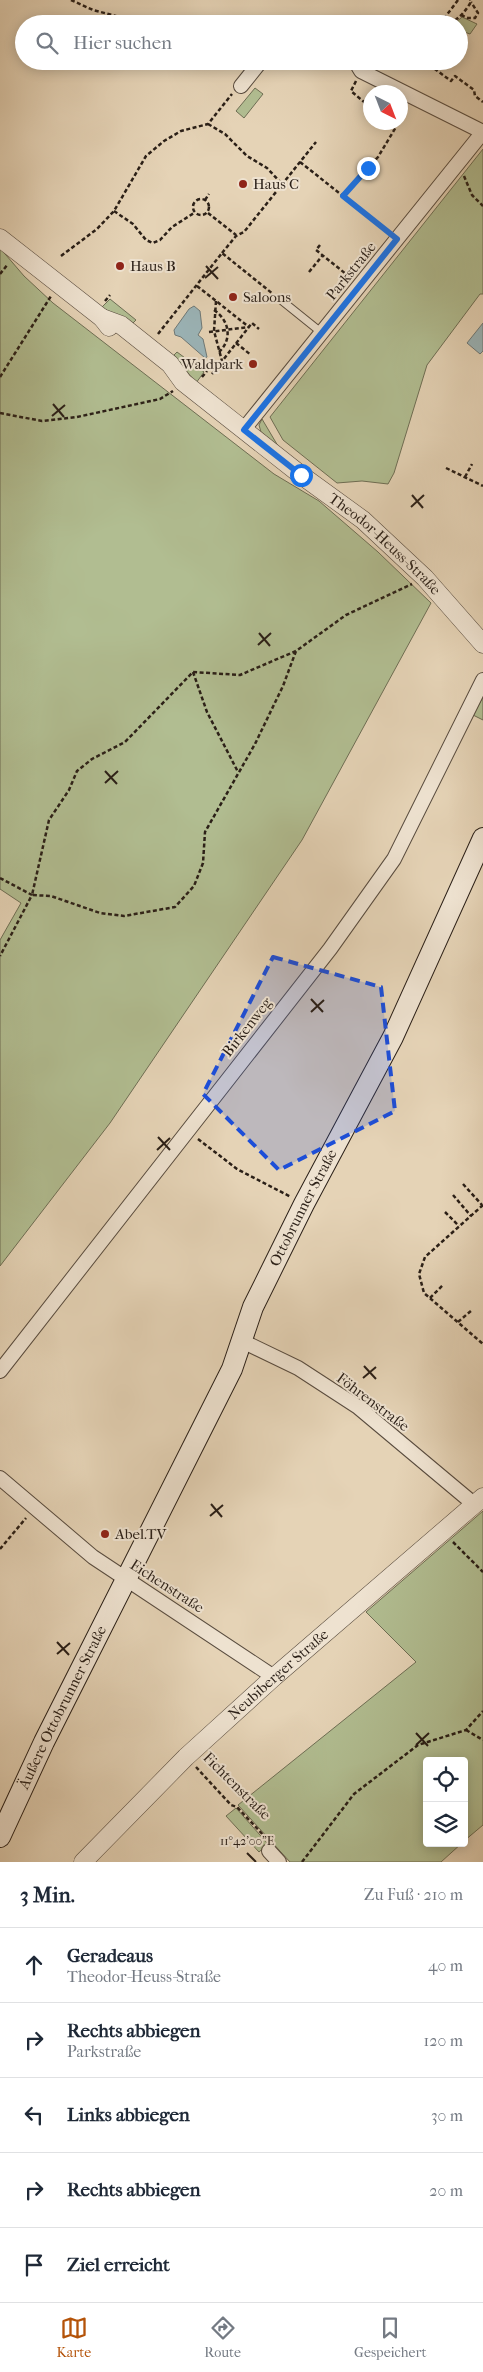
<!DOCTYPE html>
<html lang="de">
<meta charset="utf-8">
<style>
:root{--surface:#fff;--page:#f2f2f3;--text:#1f2937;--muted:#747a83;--line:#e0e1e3;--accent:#b45309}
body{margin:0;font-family:"IM FELL French Canon",serif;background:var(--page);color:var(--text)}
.controls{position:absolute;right:15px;bottom:15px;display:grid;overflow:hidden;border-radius:5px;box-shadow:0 2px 12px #0003}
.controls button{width:45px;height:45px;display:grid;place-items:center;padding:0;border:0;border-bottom:1px solid var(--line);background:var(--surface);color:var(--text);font:25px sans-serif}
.compass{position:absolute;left:363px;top:85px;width:45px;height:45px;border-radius:50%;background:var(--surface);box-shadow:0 2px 12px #0003;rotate:138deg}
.stop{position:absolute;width:15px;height:15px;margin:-11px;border:4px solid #1a73e8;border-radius:50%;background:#fff}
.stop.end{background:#1a73e8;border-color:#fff;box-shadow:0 1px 5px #0008}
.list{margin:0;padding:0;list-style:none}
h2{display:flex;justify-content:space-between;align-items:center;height:65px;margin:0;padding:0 20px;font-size:21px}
h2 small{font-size:16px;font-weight:400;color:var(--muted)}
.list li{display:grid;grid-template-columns:32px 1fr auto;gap:15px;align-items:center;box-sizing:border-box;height:75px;padding:0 20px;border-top:1px solid var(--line)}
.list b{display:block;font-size:19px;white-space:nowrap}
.list p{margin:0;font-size:16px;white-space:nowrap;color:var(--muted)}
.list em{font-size:16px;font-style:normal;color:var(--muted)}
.icon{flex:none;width:28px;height:28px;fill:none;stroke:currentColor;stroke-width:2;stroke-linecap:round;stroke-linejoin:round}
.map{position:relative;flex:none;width:483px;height:1862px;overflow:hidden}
.search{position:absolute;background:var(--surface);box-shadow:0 2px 12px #0003;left:15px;right:15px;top:15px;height:55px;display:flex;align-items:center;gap:12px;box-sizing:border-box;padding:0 18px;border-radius:28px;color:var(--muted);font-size:19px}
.sheet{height:440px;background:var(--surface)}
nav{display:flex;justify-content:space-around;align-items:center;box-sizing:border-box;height:70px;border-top:1px solid var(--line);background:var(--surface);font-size:14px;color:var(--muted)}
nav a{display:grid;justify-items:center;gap:2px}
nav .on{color:var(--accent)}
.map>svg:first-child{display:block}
</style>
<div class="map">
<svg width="483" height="1862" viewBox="0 0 483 1862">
<rect width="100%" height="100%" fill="#e5d3b6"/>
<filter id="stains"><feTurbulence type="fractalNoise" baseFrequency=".004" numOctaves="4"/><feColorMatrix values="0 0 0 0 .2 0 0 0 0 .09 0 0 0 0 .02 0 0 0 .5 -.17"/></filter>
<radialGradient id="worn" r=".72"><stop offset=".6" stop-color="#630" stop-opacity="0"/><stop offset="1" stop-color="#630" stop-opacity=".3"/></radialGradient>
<g fill="#b1bd91" stroke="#6e6e54">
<path d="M 462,17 L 477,24 L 470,34 L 459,30 L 459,24 L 454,24 Z"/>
<path d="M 255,88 L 263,94 L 244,118 L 236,111 Z"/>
<path d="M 483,149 L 483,294 L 480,294 L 427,365 L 394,473 L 388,484 L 362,481 L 337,483 L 283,440 L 270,417 Z"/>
<path d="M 0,248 L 24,276 L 53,303 L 274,474 L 319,501 L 378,552 L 431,603 L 302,840 L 110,1123 L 0,1266 L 0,940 L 21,903 L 0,889 Z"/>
<path d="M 110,299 L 136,320 L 133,323 L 101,308 Z"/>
<path d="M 177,352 L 204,372 L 196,383 L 174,355 Z"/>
<path d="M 262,419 L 278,446 L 261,432 L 259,425 Z"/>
<path d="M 483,697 L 483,720 L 473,715 Z"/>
<path d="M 483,1511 L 483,1825 L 464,1841 L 464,1761 L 427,1761 L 427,1843 L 462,1843 L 441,1862 L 290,1862 L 238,1805 L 416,1662 L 366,1612 Z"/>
<path d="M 236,1808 L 268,1844 L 259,1852 L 226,1816 Z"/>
</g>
<g fill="#9bb5b9" stroke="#6e7978">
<path d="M 194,306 L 200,311 L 202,328 L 198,335 L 203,339 L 207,357 L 205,358 L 181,337 L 175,335 L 174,330 L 189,309 Z"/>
<path d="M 483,323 L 483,351 L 480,354 L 467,343 Z"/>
</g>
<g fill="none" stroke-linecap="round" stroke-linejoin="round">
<g stroke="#594c3f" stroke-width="9">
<path id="service" d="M 281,300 L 322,333"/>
</g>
<g stroke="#594c3f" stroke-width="16">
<g id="minor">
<path d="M 295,24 L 303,24"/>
<path d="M 355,61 L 361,71 L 483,132"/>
<path d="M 241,86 L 261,61"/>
<path d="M 244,429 L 483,132"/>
<path d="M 242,1341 L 298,1368 L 358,1407 L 475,1505"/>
<path d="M 0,1371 L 330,949 L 394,859 L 483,680"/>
<path d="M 0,1478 L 93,1557 L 274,1677"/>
<path d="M 269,1851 L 279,1862"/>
</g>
</g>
<g stroke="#594c3f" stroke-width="19">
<g id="tertiary">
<path d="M 0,238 L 102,318 L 109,327"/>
<path id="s1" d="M 102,318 L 121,325 L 170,364 L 183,382 L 301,475 L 363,520 L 425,578 L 483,644"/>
<path id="s2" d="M 83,1862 L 186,1757 L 274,1677 L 483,1497"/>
</g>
</g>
<g stroke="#2a1f17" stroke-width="22">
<g id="secondary">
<path id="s3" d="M 0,1837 L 44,1742 L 232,1369 L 253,1307 L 304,1204 L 393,1037 L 483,838"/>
</g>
</g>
<g stroke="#2a1f17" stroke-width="2.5" stroke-dasharray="4 2.5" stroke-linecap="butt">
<path d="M 71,0 L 93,10 L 147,24"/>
<path d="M 461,15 L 468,18 L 475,18 L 478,13 L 471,2"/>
<path d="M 443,19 L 452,22 C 460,18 466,10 471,2 L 470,0"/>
<path d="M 440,24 L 458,0"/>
<path d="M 424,61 L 451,81 L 455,76 L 474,90 L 475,96 L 483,102"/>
<path d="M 408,63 L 410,61"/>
<path d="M 356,81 L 351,91 L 370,107"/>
<path d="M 208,124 L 225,134 L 247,156 L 267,168 L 282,184"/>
<path d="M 300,162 L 343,196 L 378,157 L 396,127 L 390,122"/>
<path d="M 464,176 L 472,195 L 483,206"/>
<path d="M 344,196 L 388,232"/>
<circle cx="201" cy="207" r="8"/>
<path d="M 205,200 L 209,194"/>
<path d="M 114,211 L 133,224 L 146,240 L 153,243 L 160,240 L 172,227 L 194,213"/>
<path d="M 208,213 L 236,235"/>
<path d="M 320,245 L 316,250 L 351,278"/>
<path d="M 222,253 L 236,236 L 244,232 L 316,142"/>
<path d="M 61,256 L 97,229 L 114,211 L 146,156 L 164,141 L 181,131 L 208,124 L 232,94"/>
<path d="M 309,272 L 323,255"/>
<path d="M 0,274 L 8,264"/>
<path d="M 197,286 L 249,327"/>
<path d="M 105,301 L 110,295"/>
<path d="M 216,301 L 214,331 L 222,361"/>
<path d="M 214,310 C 229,320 233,339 219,352"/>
<path d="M 209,332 L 249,327"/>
<path d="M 158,334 L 222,253 L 273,294"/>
<path d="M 236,343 L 251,355"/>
<path d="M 212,374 L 252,323 L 259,329"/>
<path d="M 0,377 L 51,296"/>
<path d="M 202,377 L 207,371"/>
<path d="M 0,413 L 42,421 L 77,417 L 160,399 L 173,391"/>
<path d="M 446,468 L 483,486"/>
<path d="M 465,477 L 472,464"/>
<path d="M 296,651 L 283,686 L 255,744 L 205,832 L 203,863 L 194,886 L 175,907 L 124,916 L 100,913 L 51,896 L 32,895 L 49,820 L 69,790 L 77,771 L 92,759 L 125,742 L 193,672 L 240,675 L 296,651 L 346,615 L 412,584"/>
<path d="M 193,672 L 207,712 L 238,772"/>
<path d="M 0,878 L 32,895 L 0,956"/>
<path d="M 198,1139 L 237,1169 L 291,1197"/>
<path d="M 463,1184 L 482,1205"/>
<path d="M 453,1195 L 471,1216"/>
<path d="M 483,1205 L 425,1257 L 419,1274 L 424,1293 L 483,1344"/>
<path d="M 445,1212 L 459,1226"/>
<path d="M 430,1298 L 443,1285"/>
<path d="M 458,1322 L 472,1310"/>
<path d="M 453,1542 L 483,1572"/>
<path d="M 0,1549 L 26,1518"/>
<path d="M 466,1730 L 483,1740"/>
<path d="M 196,1767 L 231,1805 L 237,1807 L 267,1839"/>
<path d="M 302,1862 L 354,1794 L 418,1745 L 466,1730 L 483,1711"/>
</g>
<use href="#service" stroke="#eee2d0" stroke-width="7"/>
<use href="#minor" stroke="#eee2d0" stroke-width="14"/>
<use href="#tertiary" stroke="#eee2d0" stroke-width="18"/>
<use href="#secondary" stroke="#eee2d0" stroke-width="20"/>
</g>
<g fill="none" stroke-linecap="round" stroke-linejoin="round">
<path stroke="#1a73e8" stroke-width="6" d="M 301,475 L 244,430 L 397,239 L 343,196 L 368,168"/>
</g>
<path fill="#1d4ed8" fill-opacity="0.2" stroke="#1d4ed8" stroke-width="4" stroke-dasharray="10 6" stroke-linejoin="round" d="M 273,957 L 381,987 L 395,1111 L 279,1170 L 203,1094 Z"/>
<path fill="none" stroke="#2a1f17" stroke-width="2" d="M 206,266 L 218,279M 205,278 L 218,267M 53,404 L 64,417M 52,416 L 65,405M 412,495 L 423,508M 411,507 L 424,495M 259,633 L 270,646M 258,645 L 271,633M 105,771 L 117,784M 105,783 L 118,771M 311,999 L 323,1012M 311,1012 L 324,1000M 158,1137 L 170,1150M 157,1150 L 170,1138M 364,1366 L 376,1379M 363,1378 L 376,1367M 211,1504 L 222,1517M 210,1516 L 223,1505M 57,1642 L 69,1655M 57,1654 L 70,1643M 416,1733 L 428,1746M 416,1745 L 429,1733M 247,1853 L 256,1862"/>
<g fill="#8f2418" stroke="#eee2d0" stroke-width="2">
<circle cx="243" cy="184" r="5"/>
<circle cx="120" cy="266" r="5"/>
<circle cx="233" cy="297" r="5"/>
<circle cx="253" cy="364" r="5"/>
<circle cx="105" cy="1534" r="5"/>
</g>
<g text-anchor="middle" stroke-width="4" stroke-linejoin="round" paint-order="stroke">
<g font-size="15" fill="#2a1f17" stroke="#eee2d0" text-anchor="start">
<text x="253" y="189">Haus C</text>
<text x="130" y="271">Haus B</text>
<text x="243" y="302">Saloons</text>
<text x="243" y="369" text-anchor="end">Waldpark</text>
<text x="115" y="1539">Abel.TV</text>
</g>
<g font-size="15" fill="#2a1f17" stroke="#eee2d0">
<text transform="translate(351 271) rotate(-51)" y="5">Parkstraße</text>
<text dy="5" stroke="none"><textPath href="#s1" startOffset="364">Theodor-Heuss-Straße</textPath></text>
<text transform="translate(247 1027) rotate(-52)" y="5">Birkenweg</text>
<text dy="5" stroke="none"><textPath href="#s3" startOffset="699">Ottobrunner Straße</textPath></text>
<text transform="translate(373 1402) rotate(37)" y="5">Föhrenstraße</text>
<text transform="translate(167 1586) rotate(33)" y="5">Eichenstraße</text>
<text dy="5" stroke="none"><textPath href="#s2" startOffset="271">Neubiberger Straße</textPath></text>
<text dy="5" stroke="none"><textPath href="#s3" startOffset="144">Äußere Ottobrunner Straße</textPath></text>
<text transform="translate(237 1786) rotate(45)" y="5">Fichtenstraße</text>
</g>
</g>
<g font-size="12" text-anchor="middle" fill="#2a1f17" stroke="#eee2d0" stroke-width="4" stroke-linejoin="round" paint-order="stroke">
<text x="247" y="1845">11°42'00"E</text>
</g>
<rect width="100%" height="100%" filter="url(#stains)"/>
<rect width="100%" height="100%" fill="url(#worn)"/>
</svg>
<div class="controls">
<button><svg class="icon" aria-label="locate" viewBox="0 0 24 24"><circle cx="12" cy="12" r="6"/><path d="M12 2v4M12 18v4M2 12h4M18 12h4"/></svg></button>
<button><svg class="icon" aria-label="layers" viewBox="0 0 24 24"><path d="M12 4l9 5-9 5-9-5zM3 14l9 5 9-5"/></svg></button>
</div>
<svg class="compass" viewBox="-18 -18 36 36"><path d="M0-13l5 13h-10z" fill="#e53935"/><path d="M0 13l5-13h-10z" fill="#747a83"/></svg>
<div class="stop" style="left:301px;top:475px"></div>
<div class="stop end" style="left:368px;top:168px"></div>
<div class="search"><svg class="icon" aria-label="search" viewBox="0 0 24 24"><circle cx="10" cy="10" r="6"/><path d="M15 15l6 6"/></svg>Hier suchen</div>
</div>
<section class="sheet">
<h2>3 Min.<small>Zu Fuß · 210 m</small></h2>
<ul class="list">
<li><svg class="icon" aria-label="ahead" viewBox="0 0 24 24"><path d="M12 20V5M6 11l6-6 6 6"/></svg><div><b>Geradeaus</b><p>Theodor-Heuss-Straße</p></div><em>40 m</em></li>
<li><svg class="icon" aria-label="right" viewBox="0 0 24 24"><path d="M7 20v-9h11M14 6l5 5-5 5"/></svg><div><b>Rechts abbiegen</b><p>Parkstraße</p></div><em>120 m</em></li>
<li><svg class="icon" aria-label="left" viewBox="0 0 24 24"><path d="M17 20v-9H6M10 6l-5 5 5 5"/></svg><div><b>Links abbiegen</b></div><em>30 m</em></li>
<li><svg class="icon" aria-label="right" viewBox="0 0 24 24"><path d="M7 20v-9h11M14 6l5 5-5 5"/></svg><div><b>Rechts abbiegen</b></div><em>20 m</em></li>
<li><svg class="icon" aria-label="arrive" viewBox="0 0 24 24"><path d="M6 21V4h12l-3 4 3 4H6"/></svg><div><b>Ziel erreicht</b></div></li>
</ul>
</section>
<nav>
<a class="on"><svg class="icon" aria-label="map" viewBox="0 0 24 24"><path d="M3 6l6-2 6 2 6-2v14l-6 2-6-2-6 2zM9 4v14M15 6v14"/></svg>Karte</a>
<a><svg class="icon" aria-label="directions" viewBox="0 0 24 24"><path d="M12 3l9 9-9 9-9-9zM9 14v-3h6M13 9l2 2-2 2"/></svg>Route</a>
<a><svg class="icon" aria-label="saved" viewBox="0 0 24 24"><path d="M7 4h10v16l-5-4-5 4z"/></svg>Gespeichert</a>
</nav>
